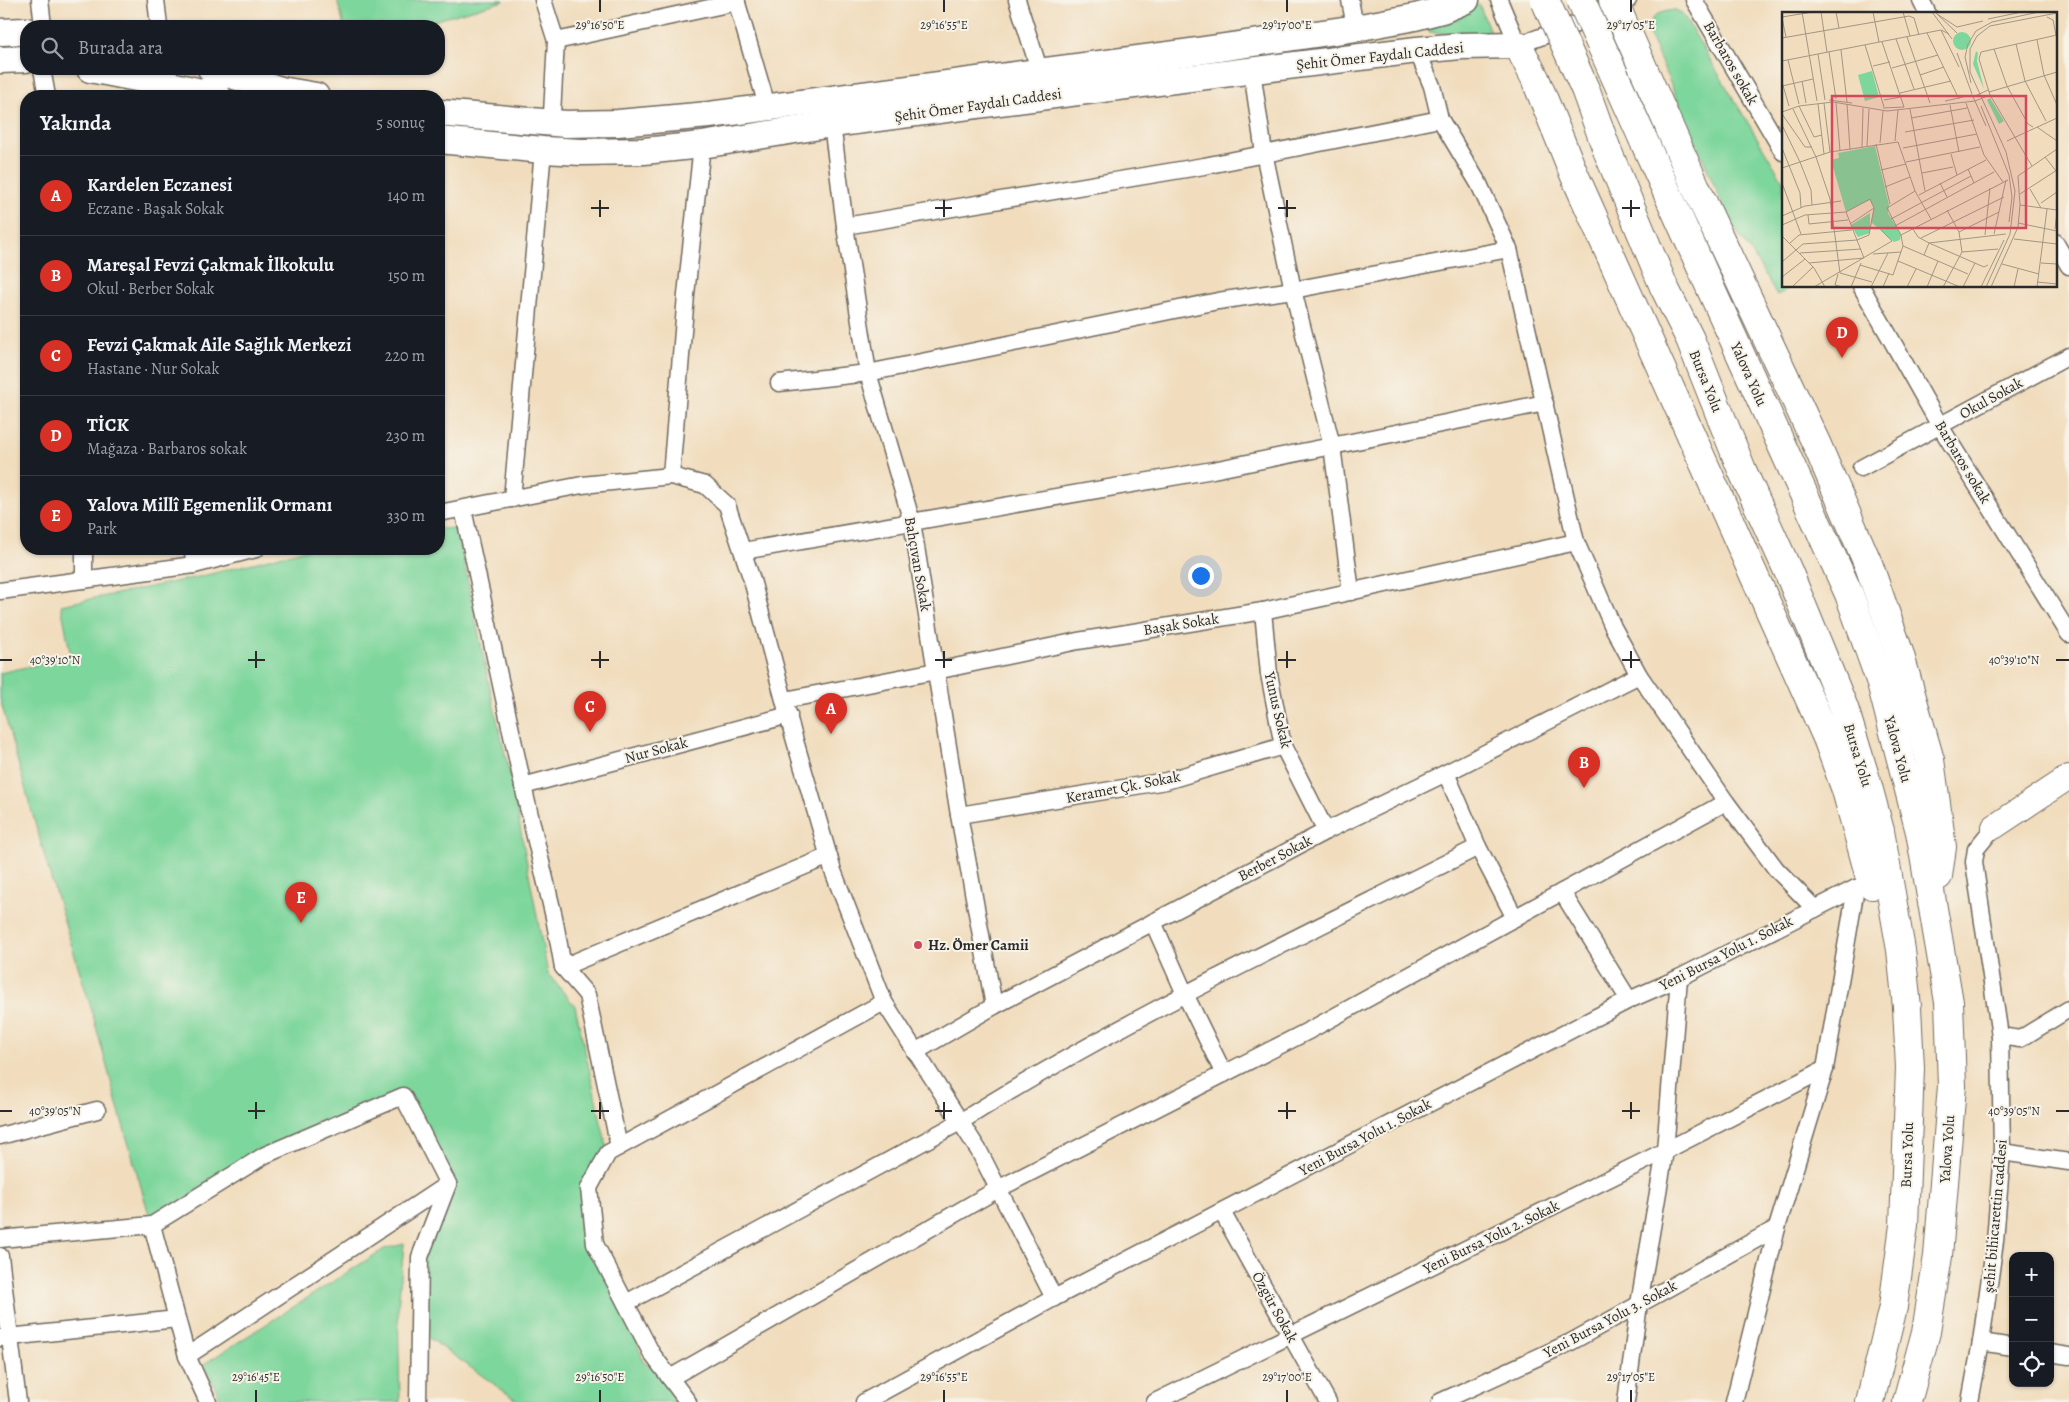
<!DOCTYPE html>
<html lang="tr">
<meta charset="utf-8">
<style>
:root{--surface:#171b24;--page:#20242c;--text:#f1f3f6;--muted:#9ea1a6;--line:#363941;--accent:#d93025}
body{margin:0;font-family:Alegreya,serif;background:var(--page);color:var(--text)}
.controls{position:absolute;right:15px;bottom:15px;display:grid;overflow:hidden;border-radius:10px;box-shadow:0 1px 4px #0004}
.controls button{width:45px;height:45px;display:grid;place-items:center;padding:0;border:0;border-bottom:1px solid var(--line);background:var(--surface);color:var(--text);font:25px sans-serif}
.you{position:absolute;left:1200px;top:575px;width:18px;height:18px;margin:-12px;border:4px solid #fff;border-radius:50%;background:#1a73e8;box-shadow:0 0 0 8px #1a73e833}
.badge{display:grid;place-items:center;width:32px;height:32px;border-radius:50%;background:var(--accent);color:#fff;font-size:16px;font-weight:700}
.pin{position:absolute;translate:-50% -41px;filter:drop-shadow(0 1px 2px #0008)}
.pin::after{content:'';position:absolute;top:26px;width:18px;height:15px;background:inherit;clip-path:polygon(0 0,100% 0,50% 100%)}
.list{margin:0;padding:0;list-style:none}
h2{display:flex;justify-content:space-between;align-items:center;height:65px;margin:0;padding:0 20px;font-size:21px}
h2 small{font-size:16px;font-weight:400;color:var(--muted)}
.list li{display:grid;grid-template-columns:32px 1fr auto;gap:15px;align-items:center;box-sizing:border-box;height:80px;padding:0 20px;border-top:1px solid var(--line)}
.list b{display:block;font-size:19px;white-space:nowrap}
.list p{margin:0;font-size:16px;white-space:nowrap;color:var(--muted)}
.list em{font-size:16px;font-style:normal;color:var(--muted)}
.icon{flex:none;width:28px;height:28px;fill:none;stroke:currentColor;stroke-width:2;stroke-linecap:round;stroke-linejoin:round}
.map{position:relative;flex:none;width:2069px;height:1402px;overflow:hidden}
.search{position:absolute;background:var(--surface);box-shadow:0 1px 4px #0004;left:20px;top:20px;width:425px;height:55px;display:flex;align-items:center;gap:12px;box-sizing:border-box;padding:0 18px;border-radius:20px;color:var(--muted);font-size:19px}
.panel{position:absolute;background:var(--surface);box-shadow:0 1px 4px #0004;left:20px;top:90px;width:425px;height:465px;border-radius:20px}
.map>svg:first-child{display:block}
</style>
<div class="map">
<svg width="2069" height="1402" viewBox="0 0 2069 1402">
<rect width="100%" height="100%" fill="#f7f3e8"/>
<filter id="ink" filterUnits="userSpaceOnUse"><feTurbulence type="fractalNoise" baseFrequency=".02" numOctaves="2"/><feDisplacementMap in="SourceGraphic" scale="10" xChannelSelector="R" yChannelSelector="G"/><feConvolveMatrix kernelMatrix="1 2 1 2 8 2 1 2 1" color-interpolation-filters="sRGB"/></filter>
<filter id="wash" filterUnits="userSpaceOnUse"><feTurbulence type="fractalNoise" baseFrequency=".0096" numOctaves="4" result="noise"/><feDisplacementMap in="SourceGraphic" scale="20" xChannelSelector="R" yChannelSelector="G"/><feGaussianBlur stdDeviation="1.12" result="paint"/><feColorMatrix in="noise" values="0 0 0 0 0 0 0 0 0 0 0 0 0 0 0 0 0 1.4 0 .05"/><feComposite in="paint" operator="in"/></filter>
<g filter="url(#wash)">
<rect width="100%" height="100%" fill="#f1ddbe"/>
<g fill="#7dd69b" stroke="#548063">
<path d="M 337,0 L 504,0 L 504,1 L 415,26 L 344,26 Z"/>
<path d="M 1479,4 L 1492,37 L 1429,32 L 1428,28 Z"/>
<path d="M 1674,10 L 1682,13 L 1783,181 L 1783,286 L 1793,286 L 1777,295 L 1750,250 L 1732,226 L 1649,34 C 1651,14 1656,13 1674,10 Z"/>
<path d="M 457,528 L 492,698 L 511,779 L 548,974 L 575,1006 L 608,1153 L 589,1188 L 595,1244 L 626,1303 L 643,1362 L 670,1378 L 688,1402 L 519,1402 L 418,1330 L 420,1257 L 448,1184 L 403,1096 L 265,1155 L 152,1225 L 117,1104 L 91,1008 L 49,872 L 0,699 L 0,673 L 71,657 L 61,605 L 199,577 L 307,549 L 439,549 L 439,529 Z"/>
<path d="M 404,1244 L 398,1308 L 400,1402 L 222,1402 L 204,1364 L 384,1249 Z"/>
</g>
</g>
<g filter="url(#ink)">
<g fill="none" stroke-linecap="round" stroke-linejoin="round">
<g stroke="#70695e" stroke-width="19">
<g id="street">
<path d="M 40,0 L 43,26"/>
<path d="M 156,0 L 159,26"/>
<path d="M 543,0 L 556,41 L 552,114 L 544,123"/>
<path d="M 736,0 L 768,109"/>
<path d="M 1017,0 L 1040,72"/>
<path d="M 1499,0 L 1518,45 L 1579,23 L 1628,0"/>
<path d="M 1694,0 L 1783,152"/>
<path d="M 1921,0 L 1928,14"/>
<path d="M 1350,29 L 1353,16 L 1350,0"/>
<path d="M 556,41 L 737,2"/>
<path d="M 1417,50 L 1432,86 L 1440,119 L 1479,184 L 1509,249 L 1576,542 L 1613,627 L 1639,675 L 1726,802 L 1776,869 L 1815,909"/>
<path d="M 42,69 L 47,96"/>
<path d="M 1252,71 L 1264,153 L 1293,290 L 1332,446 L 1351,592"/>
<path d="M 832,124 L 845,226 L 868,373 L 912,522 L 959,815 L 994,1006"/>
<path d="M 845,226 L 1204,166 L 1440,119"/>
<path d="M 2055,242 L 2069,266"/>
<path d="M 1861,286 L 1940,426 L 2069,634"/>
<path d="M 779,383 L 868,373 L 1218,301 L 1293,290 L 1509,249"/>
<path d="M 1861,468 L 2069,356"/>
<path d="M 671,476 L 686,295 L 702,145"/>
<path d="M 512,499 L 543,150"/>
<path d="M 463,509 L 523,786 L 554,917 L 563,967 L 587,995 L 619,1147"/>
<path d="M 439,513 L 582,485 L 671,476 L 705,485 L 727,505 L 752,580 L 793,734 L 833,871 L 884,1002 L 979,1151 L 1054,1298"/>
<path d="M 193,549 L 194,565"/>
<path d="M 743,551 L 1213,470 L 1545,403"/>
<path d="M 84,580 L 84,549"/>
<path d="M 0,591 L 194,565 L 256,549"/>
<path d="M 1263,611 L 1269,674 L 1283,746 L 1326,831"/>
<path d="M 785,700 L 936,671 L 1078,641 L 1263,611 L 1576,542"/>
<path d="M 1446,773 L 1478,847 L 1515,918"/>
<path d="M 523,786 L 789,715"/>
<path d="M 959,815 L 1166,781 L 1283,746"/>
<path d="M 1562,892 L 1629,1000"/>
<path d="M 1153,922 L 1185,994 L 1224,1074"/>
<path d="M 563,967 L 829,856"/>
<path d="M 2000,1036 L 2020,1039 L 2069,1009"/>
<path d="M 915,1052 L 994,1006 L 1326,831 L 1446,773 L 1639,675"/>
<path d="M 0,1136 L 97,1110"/>
<path d="M 2002,1152 L 2069,1162"/>
<path d="M 1222,1212 L 1328,1402"/>
<path d="M 152,1225 L 187,1356 L 208,1402"/>
<path d="M 0,1239 L 152,1225 L 265,1155 L 403,1096 L 448,1184"/>
<path d="M 0,1256 L 18,1402"/>
<path d="M 626,1303 L 960,1122 C 1125,1018 1304,935 1478,847"/>
<path d="M 0,1338 L 177,1319"/>
<path d="M 1981,1342 L 2013,1347"/>
<path d="M 2050,1353 L 2069,1356"/>
<path d="M 187,1356 L 448,1184 L 420,1257 L 418,1402"/>
<path d="M 670,1378 L 998,1189 L 1310,1030 L 1726,802"/>
<path d="M 688,1402 L 652,1354 L 595,1244 L 589,1188 L 608,1153 L 884,1002"/>
<path d="M 864,1402 L 1054,1298 L 1629,1000 L 1679,978 L 1856,888 L 1872,884"/>
<path d="M 1155,1402 L 1665,1151 L 1825,1069"/>
<path d="M 1440,1402 L 1569,1343 L 1777,1228"/>
<path d="M 1626,1402 L 1639,1304 L 1665,1151 L 1679,978"/>
<path d="M 1734,1402 L 1777,1228 L 1825,1069 L 1856,888"/>
<path d="M 1970,1402 L 1981,1342 L 1995,1241 L 2002,1152 L 2000,1036 L 1974,862 L 1976,849 L 1994,827"/>
</g>
</g>
<g stroke="#70695e" stroke-width="26">
<path id="secondary" d="M 1994,827 L 2069,777"/>
</g>
<g stroke="#70695e" stroke-width="29">
<g id="primary">
<path d="M 0,32 L 26,31"/>
<path d="M 0,60 L 26,59"/>
<path d="M 90,69 L 162,83 L 218,96"/>
<path d="M 211,69 L 281,90 L 316,96"/>
<path d="M 439,113 L 566,124 L 618,123 L 709,115 L 1184,53 L 1350,29 L 1415,17 L 1442,10 L 1466,0"/>
<path d="M 439,140 L 543,150 L 582,152 L 644,151 L 702,145 L 832,124 L 1062,94 L 1417,50 L 1461,46 L 1518,45"/>
</g>
</g>
<g stroke="#70695e" stroke-width="30">
<g id="highway">
<path d="M 1613,0 L 1698,192 L 1817,445 L 1869,566 L 1899,652 L 1930,760 L 1942,847 L 1938,876"/>
<path d="M 1518,45 L 1535,78 L 1574,174 L 1827,738 L 1846,790 L 1872,885"/>
<path d="M 1643,139 L 1849,594 L 1881,683 L 1920,832 L 1949,1002 L 1952,1086 L 1938,1256 L 1926,1332 L 1907,1402"/>
<path d="M 1607,150 L 1664,287 L 1690,339 L 1742,470 L 1788,571 L 1844,708 L 1867,783 L 1880,831 L 1901,950 L 1907,1007 L 1910,1068 L 1904,1225 L 1893,1307 L 1870,1402"/>
</g>
</g>
<use href="#street" stroke="#fff" stroke-width="16"/>
<use href="#secondary" stroke="#fff" stroke-width="24"/>
<use href="#primary" stroke="#fff" stroke-width="26"/>
<use href="#highway" stroke="#fff" stroke-width="28"/>
<g stroke="#70695e" stroke-width="30" stroke-linecap="butt">
<g id="highway-bridge">
<path d="M 1545,0 L 1585,89 L 1607,150"/>
<path d="M 1581,0 L 1643,139"/>
</g>
</g>
<use href="#highway-bridge" stroke="#fff" stroke-width="28"/>
</g>
</g>
<path fill="none" stroke="#2b2b2b" stroke-width="2" d="M 600,0 L 600,12M 944,0 L 944,12M 1287,0 L 1287,12M 1631,0 L 1631,12M 600,200 L 600,217M 944,200 L 944,217M 1287,200 L 1287,217M 1631,200 L 1631,217M 591,208 L 609,208M 935,208 L 952,208M 1278,208 L 1296,208M 1622,208 L 1640,208M 256,651 L 256,668M 600,651 L 600,668M 944,651 L 944,668M 1287,651 L 1287,668M 1631,651 L 1631,668M 0,660 L 12,660M 248,660 L 265,660M 591,660 L 609,660M 935,660 L 952,660M 1278,660 L 1296,660M 1622,660 L 1640,660M 2056,660 L 2069,660M 256,1102 L 256,1119M 600,1102 L 600,1119M 944,1102 L 944,1119M 1287,1102 L 1287,1119M 1631,1102 L 1631,1119M 0,1111 L 12,1111M 248,1111 L 265,1111M 591,1111 L 609,1111M 935,1111 L 952,1111M 1278,1111 L 1296,1111M 1622,1111 L 1640,1111M 2056,1111 L 2069,1111M 256,1390 L 256,1402M 600,1390 L 600,1402M 944,1390 L 944,1402M 1287,1390 L 1287,1402M 1631,1390 L 1631,1402"/>
<circle fill="#d1495b" stroke="#f7f3e8" stroke-width="2" cx="918" cy="945" r="5"/>
<g text-anchor="middle" stroke-width="4" stroke-linejoin="round" paint-order="stroke">
<g font-size="15" fill="#2b2b2b" stroke="#f7f3e8">
<text transform="translate(1380 56) rotate(-6)" y="5">Şehit Ömer Faydalı Caddesi</text>
<text transform="translate(1731 63) rotate(60)" y="5">Barbaros sokak</text>
<text transform="translate(978 105) rotate(-8)" y="5">Şehit Ömer Faydalı Caddesi</text>
<text transform="translate(1749 374) rotate(66)" y="5">Yalova Yolu</text>
<text transform="translate(1706 381) rotate(68)" y="5">Bursa Yolu</text>
<text transform="translate(1991 398) rotate(-29)" y="5">Okul Sokak</text>
<text transform="translate(1963 462) rotate(59)" y="5">Barbaros sokak</text>
<text transform="translate(918 564) rotate(80)" y="5">Bahçıvan Sokak</text>
<text transform="translate(1181 624) rotate(-9)" y="5">Başak Sokak</text>
<text transform="translate(1278 710) rotate(77)" y="5">Yunus Sokak</text>
<text transform="translate(1898 749) rotate(75)" y="5">Yalova Yolu</text>
<text transform="translate(656 750) rotate(-15)" y="5">Nur Sokak</text>
<text transform="translate(1858 755) rotate(73)" y="5">Bursa Yolu</text>
<text transform="translate(1123 787) rotate(-11)" y="5">Keramet Çk. Sokak</text>
<text transform="translate(1275 858) rotate(-28)" y="5">Berber Sokak</text>
<text transform="translate(1726 953) rotate(-27)" y="5">Yeni Bursa Yolu 1. Sokak</text>
<text transform="translate(1365 1137) rotate(-28)" y="5">Yeni Bursa Yolu 1. Sokak</text>
<text transform="translate(1947 1149) rotate(-86)" y="5">Yalova Yolu</text>
<text transform="translate(1907 1155) rotate(-88)" y="5">Bursa Yolu</text>
<text transform="translate(1995 1216) rotate(-85)" y="5">şehit bihicarettin caddesi</text>
<text transform="translate(1491 1237) rotate(-26)" y="5">Yeni Bursa Yolu 2. Sokak</text>
<text transform="translate(1275 1307) rotate(61)" y="5">Özgür Sokak</text>
<text transform="translate(1610 1319) rotate(-28)" y="5">Yeni Bursa Yolu 3. Sokak</text>
</g>
<g font-size="15" font-weight="bold" fill="#2b2b2b" stroke="#f7f3e8" text-anchor="start">
<text x="928" y="950">Hz. Ömer Camii</text>
</g>
</g>
<g transform="translate(1782 12)">
<rect width="275" height="275" fill="#f1ddbe"/>
<path d="M171 29a9 9 0 1 1 18 0a9 9 0 1 1-18 0ZM 194,39 L 196,41 L 195,49 L 202,77 L 191,52 ZM 90,59 L 97,85 L 83,89 L 76,63 ZM 208,86 L 222,109 L 217,112 L 205,88 ZM 93,134 L 107,193 L 106,201 L 119,223 L 118,228 L 112,230 L 89,210 L 92,196 L 88,188 L 64,200 L 49,148 L 57,146 L 56,141 ZM 88,201 L 88,221 L 76,225 L 69,213 Z" fill="#7dd69b"/>
<path fill="none" stroke="#a29683" stroke-width="1" d="M 20,0 L 35,89M 39,0 L 45,40M 54,0 L 57,16M 91,0 L 97,30M 121,0 L 128,24M 150,0 L 170,27M 153,0 L 175,21M 155,2 L 175,15 L 201,9M 0,5 L 31,0M 265,5 L 271,8 L 274,23M 0,6 L 4,25M 206,7 L 240,0M 159,18 L 177,55M 145,21 L 177,87M 125,25 L 148,91M 0,26 L 127,4 L 132,6 L 137,23M 114,27 L 132,77M 255,28 L 262,63 L 275,93M 100,30 L 122,95M 234,32 L 243,69 L 264,109M 83,33 L 102,95M 212,37 L 225,74 L 246,112 L 251,115M 59,38 L 65,90M 47,40 L 54,87M 199,40 L 197,47 L 208,83 L 250,154M 199,40 L 275,23M 175,41 L 190,82M 36,42 L 43,88M 6,48 L 17,92M 0,49 L 159,18 L 167,22M 91,54 L 108,50M 110,56 L 156,43M 138,63 L 162,55M 20,69 L 24,91M 0,70 L 7,94M 189,71 L 183,45 L 186,32 L 194,19 L 210,10 L 257,0M 0,74 L 31,67M 206,78 L 191,85 L 193,89 L 208,83M 207,80 L 275,60M 118,81 L 169,69M 47,88 L 70,91M 102,88 L 119,85M 163,89 L 190,83M 193,89 L 204,114M 42,91 L 48,140M 54,91 L 58,139M 184,91 L 202,143 L 221,170M 36,92 L 42,142M 65,92 L 68,138M 168,93 L 177,140M 17,94 L 32,125 L 40,123M 199,94 L 227,163 L 230,185 L 227,210M 101,96 L 122,95M 11,97 L 34,145 L 48,187 L 58,261 L 90,270M 128,97 L 143,179M 0,100 L 17,94 L 51,90 L 105,99 L 193,89M 0,102 L 23,135 L 30,135M 129,106 L 185,96M 0,113 L 18,150 L 29,178 L 30,193M 255,115 L 275,129M 123,120 L 192,108M 113,129 L 116,98M 225,129 L 275,106M 98,131 L 101,99M 94,132 L 108,192M 85,134 L 87,97M 80,135 L 81,96M 0,136 L 18,181 L 19,196M 121,136 L 195,122M 169,142 L 175,163M 263,145 L 274,159M 124,150 L 198,135M 0,156 L 48,140 L 116,130 L 133,179 L 149,207M 186,157 L 192,171M 99,158 L 124,152M 140,161 L 171,155M 0,171 L 19,222M 158,171 L 165,185M 103,175 L 128,165M 248,177 L 259,196M 238,182 L 275,158M 137,183 L 204,148M 259,191 L 275,180M 238,193 L 275,198M 26,203 L 27,212 L 66,208M 0,204 L 23,194 L 59,189M 109,207 L 189,164M 236,211 L 275,219M 0,213 L 23,203 L 64,200 L 88,187 L 92,196M 113,214 L 212,160M 131,217 L 136,225 L 147,231 L 202,255 L 206,253M 273,217 L 275,200M 177,220 L 217,200M 212,222 L 224,168M 119,223 L 226,168M 203,223 L 208,176M 0,224 L 32,256 L 43,275M 139,226 L 222,185M 232,227 L 275,232M 7,232 L 17,223 L 70,218M 121,234 L 186,262M 180,240 L 216,237M 18,241 L 79,237M 91,242 L 119,240M 142,243 L 147,231 L 224,222M 116,249 L 178,275M 0,250 L 21,232 L 75,228 L 87,223 L 92,196 L 68,212M 27,251 L 82,246 L 64,200M 259,251 L 275,252M 220,252 L 257,262M 78,253 L 111,263 L 121,234 L 119,223 L 105,196 L 133,179M 56,262 L 53,273 L 60,275M 0,265 L 23,247M 255,270 L 275,272M 10,275 L 31,255M 32,275 L 110,229 L 99,218M 69,275 L 79,251M 89,275 L 106,241M 101,275 L 107,261M 125,275 L 134,257M 145,275 L 156,249M 161,275 L 180,240 L 177,220 L 165,198M 181,275 L 193,251M 199,275 L 222,228M 204,275 L 228,222 L 233,179 L 224,140 L 188,60 L 188,37 L 195,24 L 208,14 L 275,1M 209,275 L 236,215 L 238,193 L 236,164 L 275,137M 232,275 L 236,257M 255,275 L 265,197"/>
<path fill="#d1495b" fill-opacity="0.15" stroke="#d1495b" stroke-width="2.5" d="M 50,84 L 244,84 L 244,216 L 50,216 Z"/>
<rect width="275" height="275" fill="none" stroke="#2b2b2b" stroke-width="2.5"/>
</g>
<g font-size="12" text-anchor="middle" fill="#2b2b2b" stroke="#f7f3e8" stroke-width="4" stroke-linejoin="round" paint-order="stroke">
<text x="600" y="29">29°16'50"E</text>
<text x="944" y="29">29°16'55"E</text>
<text x="1287" y="29">29°17'00"E</text>
<text x="1631" y="29">29°17'05"E</text>
<text x="55" y="664">40°39'10"N</text>
<text x="2014" y="664">40°39'10"N</text>
<text x="55" y="1115">40°39'05"N</text>
<text x="2014" y="1115">40°39'05"N</text>
<text x="256" y="1381">29°16'45"E</text>
<text x="600" y="1381">29°16'50"E</text>
<text x="944" y="1381">29°16'55"E</text>
<text x="1287" y="1381">29°17'00"E</text>
<text x="1631" y="1381">29°17'05"E</text>
</g>
</svg>
<div class="controls">
<button>+</button>
<button>−</button>
<button><svg class="icon" aria-label="locate" viewBox="0 0 24 24"><circle cx="12" cy="12" r="6"/><path d="M12 2v4M12 18v4M2 12h4M18 12h4"/></svg></button>
</div>
<div class="you"></div>
<div class="pin badge" style="left:831px;top:734px">A</div>
<div class="pin badge" style="left:1584px;top:788px">B</div>
<div class="pin badge" style="left:590px;top:732px">C</div>
<div class="pin badge" style="left:1842px;top:358px">D</div>
<div class="pin badge" style="left:301px;top:923px">E</div>
<div class="search"><svg class="icon" aria-label="search" viewBox="0 0 24 24"><circle cx="10" cy="10" r="6"/><path d="M15 15l6 6"/></svg>Burada ara</div>
<section class="panel">
<h2>Yakında<small>5 sonuç</small></h2>
<ul class="list">
<li><span class="badge">A</span><div><b>Kardelen Eczanesi</b><p>Eczane · Başak Sokak</p></div><em>140 m</em></li>
<li><span class="badge">B</span><div><b>Mareşal Fevzi Çakmak İlkokulu</b><p>Okul · Berber Sokak</p></div><em>150 m</em></li>
<li><span class="badge">C</span><div><b>Fevzi Çakmak Aile Sağlık Merkezi</b><p>Hastane · Nur Sokak</p></div><em>220 m</em></li>
<li><span class="badge">D</span><div><b>TİCK</b><p>Mağaza · Barbaros sokak</p></div><em>230 m</em></li>
<li><span class="badge">E</span><div><b>Yalova Millî Egemenlik Ormanı</b><p>Park</p></div><em>330 m</em></li>
</ul>
</section>
</div>
